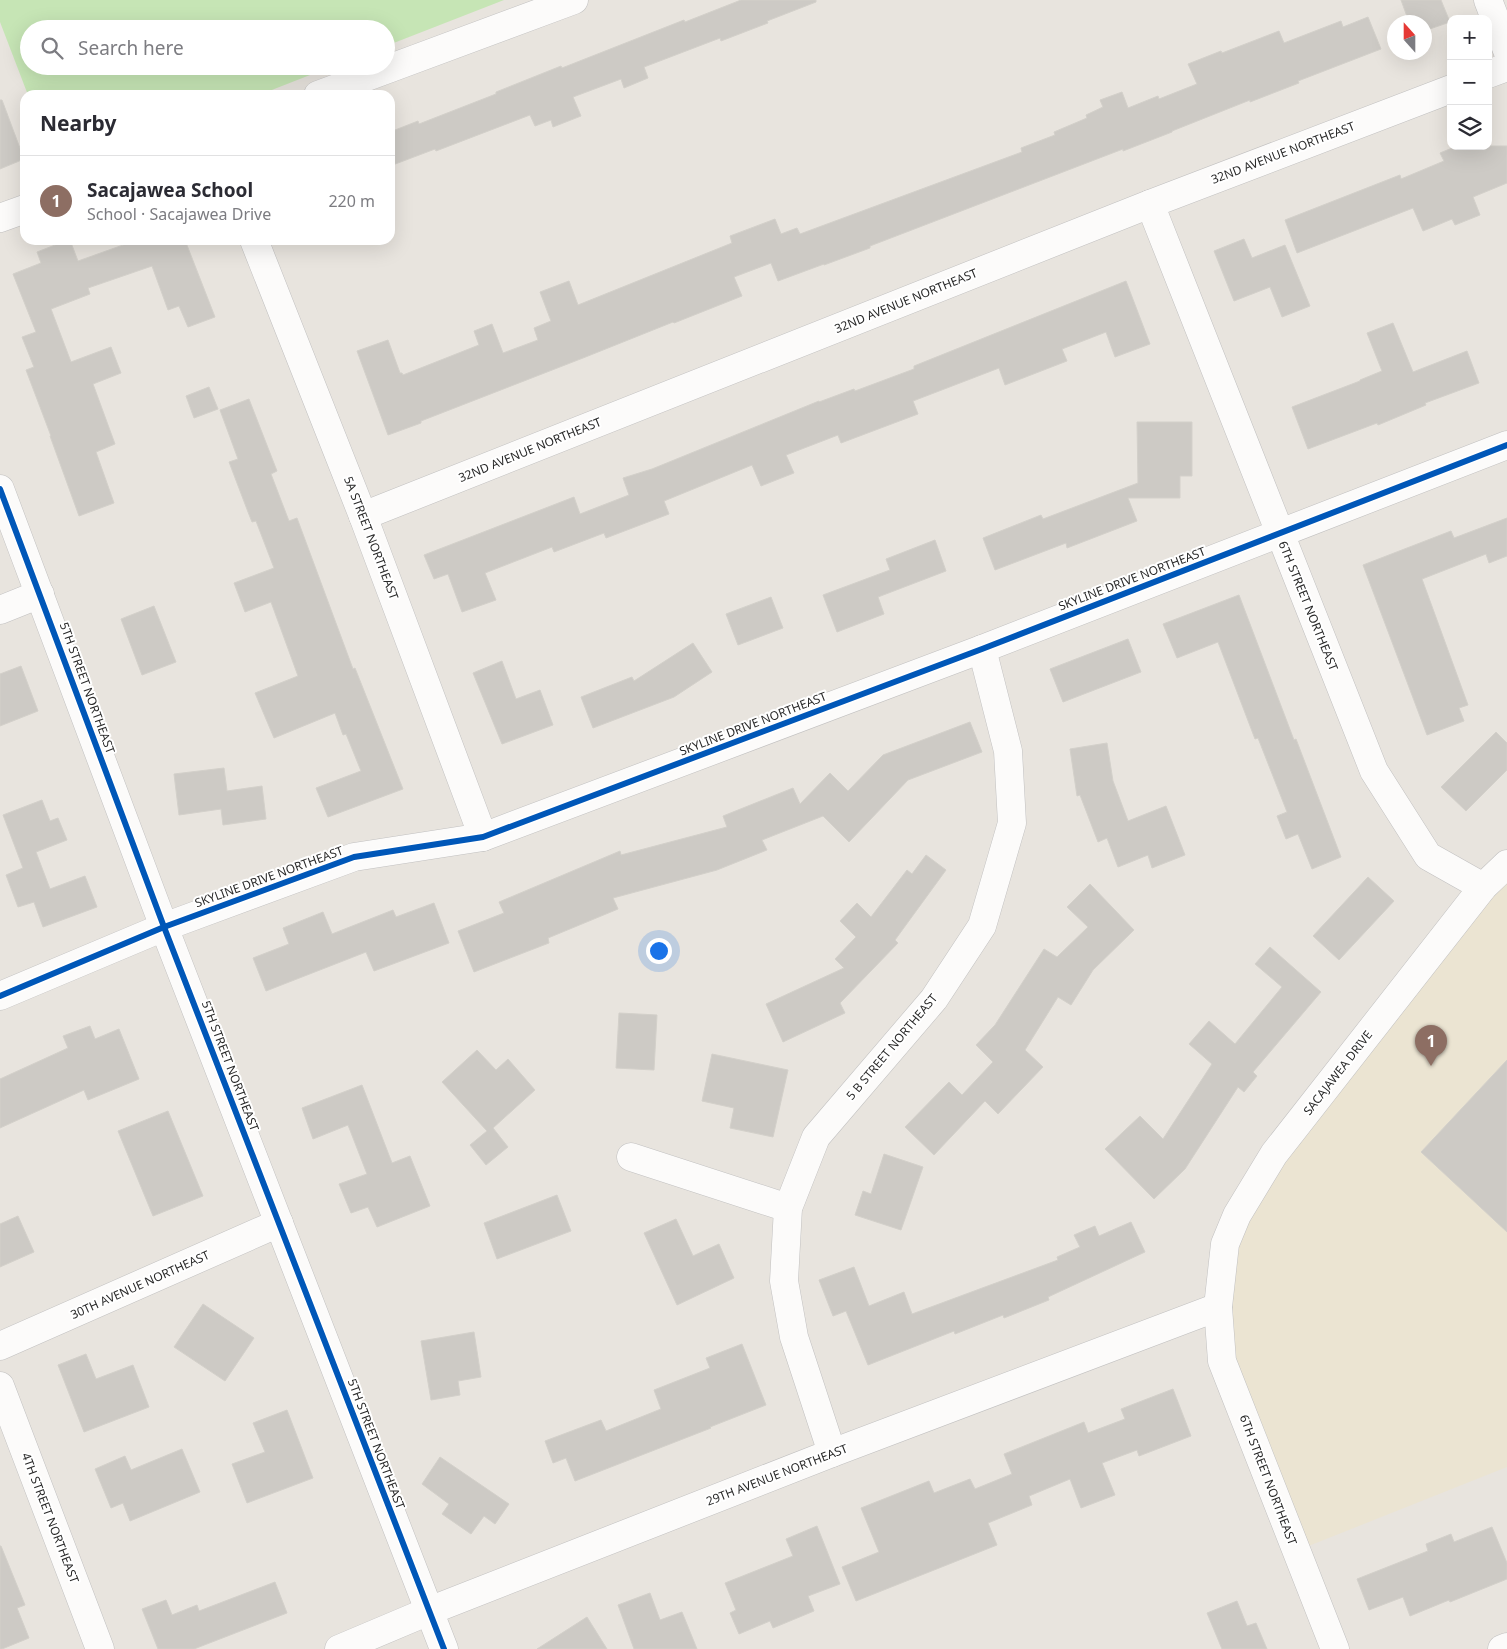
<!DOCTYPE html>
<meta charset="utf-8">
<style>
:root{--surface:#fff;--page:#f7f7f7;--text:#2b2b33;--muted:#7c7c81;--line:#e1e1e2;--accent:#6c6a68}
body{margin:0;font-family:"Noto Sans",sans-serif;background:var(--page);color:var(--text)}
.controls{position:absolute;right:15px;top:15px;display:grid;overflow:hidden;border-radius:10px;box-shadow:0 5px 20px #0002}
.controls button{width:45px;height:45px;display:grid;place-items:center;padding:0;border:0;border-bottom:1px solid var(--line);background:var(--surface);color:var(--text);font:25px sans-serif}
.compass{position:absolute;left:1387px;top:15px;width:45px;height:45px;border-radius:50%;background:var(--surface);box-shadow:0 5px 20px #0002;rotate:339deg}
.you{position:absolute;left:658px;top:950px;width:18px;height:18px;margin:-12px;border:4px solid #fff;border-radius:50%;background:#1a73e8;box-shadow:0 0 0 8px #1a73e833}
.badge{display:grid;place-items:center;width:32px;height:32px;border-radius:50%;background:var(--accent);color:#fff;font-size:16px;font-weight:700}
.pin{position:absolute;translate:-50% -41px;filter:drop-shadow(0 1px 2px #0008)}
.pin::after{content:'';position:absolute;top:26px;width:18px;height:15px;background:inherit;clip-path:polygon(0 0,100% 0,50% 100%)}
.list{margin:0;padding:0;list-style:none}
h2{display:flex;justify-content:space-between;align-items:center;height:65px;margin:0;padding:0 20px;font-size:21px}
h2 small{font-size:16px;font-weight:400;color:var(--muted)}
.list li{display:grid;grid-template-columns:32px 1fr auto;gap:15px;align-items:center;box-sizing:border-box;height:90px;padding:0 20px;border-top:1px solid var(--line)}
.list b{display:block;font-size:19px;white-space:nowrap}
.list p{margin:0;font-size:16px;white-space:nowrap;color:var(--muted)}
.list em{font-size:16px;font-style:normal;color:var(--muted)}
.icon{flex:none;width:28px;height:28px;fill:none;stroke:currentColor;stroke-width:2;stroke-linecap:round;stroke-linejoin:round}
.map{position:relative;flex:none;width:1507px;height:1649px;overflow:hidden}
.search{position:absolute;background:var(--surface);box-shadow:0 5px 20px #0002;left:20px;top:20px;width:375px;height:55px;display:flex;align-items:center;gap:12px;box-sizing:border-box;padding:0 18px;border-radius:28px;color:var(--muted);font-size:19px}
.panel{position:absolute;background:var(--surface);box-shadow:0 5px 20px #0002;left:20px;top:90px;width:375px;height:155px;border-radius:15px}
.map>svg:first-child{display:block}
</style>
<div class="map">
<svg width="1507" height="1649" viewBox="0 0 1507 1649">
<rect width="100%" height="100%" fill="#e8e4de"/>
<path fill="#ebe4d2" d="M 1507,864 L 1507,1467 L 1296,1551 L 1218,1307 L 1225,1244 L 1483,887 Z"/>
<path fill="#c6e5b5" d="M 0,0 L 504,0 L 386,46 L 386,29 L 29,29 L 29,66 L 333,66 L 259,95 L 28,95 L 0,22 Z"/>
<g fill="#cdcac5" stroke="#d3d0ca">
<path d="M 741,0 L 816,0 L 816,2 L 767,21 L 768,23 L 721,41 L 720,38 L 644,67 L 648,78 L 624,88 L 621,79 L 573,97 L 581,116 L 553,127 L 551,120 L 535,126 L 530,115 L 436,151 L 435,149 L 390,166 L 390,132 L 418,121 L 419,124 L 496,94 L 496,92 L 561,66 L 562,68 L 684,20 L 685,22 Z"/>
<path d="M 1401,0 L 1441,0 L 1450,22 L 1424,31 L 1424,22 L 1409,22 Z"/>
<path d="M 1368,17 L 1381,49 L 1298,81 L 1299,83 L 1250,102 L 1250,100 L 1172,131 L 1172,132 L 1123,151 L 1123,149 L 870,246 L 870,248 L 824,265 L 824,264 L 778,281 L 771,263 L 734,277 L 742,296 L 674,323 L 673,322 L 583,358 L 421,421 L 421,423 L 388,435 L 357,351 L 388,340 L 400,373 L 402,373 L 403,375 L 479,345 L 474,331 L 492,324 L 503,353 L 538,340 L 534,328 L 551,321 L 540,292 L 569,281 L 578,305 L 732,243 L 730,236 L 775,219 L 781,234 L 797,228 L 800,234 L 1022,152 L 1021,148 L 1055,135 L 1054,132 L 1087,118 L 1086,115 L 1103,107 L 1100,100 L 1122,92 L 1128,108 L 1158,96 L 1159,99 L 1197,84 L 1188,64 L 1221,51 L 1222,53 L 1279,31 L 1284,43 L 1341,21 L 1343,27 Z"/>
<path d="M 0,100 L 2,100 L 24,159 L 0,169 Z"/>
<path d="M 1457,146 L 1507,146 L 1507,183 L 1473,197 L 1480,215 L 1455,225 L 1452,219 L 1423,231 L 1413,208 L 1297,253 L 1285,220 L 1400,175 L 1401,179 L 1444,161 L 1440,153 Z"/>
<path d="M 1244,239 L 1252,258 L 1285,245 L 1310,306 L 1282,317 L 1270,287 L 1234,301 L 1214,251 Z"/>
<path d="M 68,240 L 70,240 L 78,261 L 137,240 L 185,240 L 215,317 L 188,327 L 179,306 L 168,310 L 152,266 L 88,288 L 90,294 L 51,309 L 71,362 L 111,347 L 121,373 L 93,384 L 115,444 L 96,452 L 114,503 L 79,516 L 50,436 L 51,436 L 26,370 L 34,367 L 22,337 L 36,332 L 13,274 L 41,263 L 37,252 Z"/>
<path d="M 1126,281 L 1150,344 L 1115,357 L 1106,332 L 1062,349 L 1067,361 L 1005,385 L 999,368 L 913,401 L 918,414 L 841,443 L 838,435 L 786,455 L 794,473 L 761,486 L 752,465 L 664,501 L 669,514 L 606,538 L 604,533 L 554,552 L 552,547 L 485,573 L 496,600 L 462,612 L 448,574 L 434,579 L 424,555 L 574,497 L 580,514 L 629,495 L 623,478 L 652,469 L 819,401 L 819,402 L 854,389 L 855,391 L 914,369 L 914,366 Z"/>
<path d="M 1393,323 L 1413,372 L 1467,351 L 1479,383 L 1425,403 L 1426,405 L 1378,425 L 1377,423 L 1308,449 L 1292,407 L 1360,381 L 1360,380 L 1382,371 L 1367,333 Z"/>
<path d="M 209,387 L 218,409 L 194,418 L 186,396 Z"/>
<path d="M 249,399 L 277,471 L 271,474 L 289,521 L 297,518 L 353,669 L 355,668 L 403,789 L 328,817 L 316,788 L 361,771 L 346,734 L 343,735 L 335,713 L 274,738 L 255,693 L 298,676 L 271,602 L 245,612 L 234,583 L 274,568 L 256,521 L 252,522 L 248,512 L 229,462 L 238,459 L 220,410 Z"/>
<path d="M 1137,422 L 1192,422 L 1192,476 L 1180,476 L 1180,498 L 1128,498 L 1137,521 L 1067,548 L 1066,543 L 995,570 L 983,538 L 1041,515 L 1043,519 L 1138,483 Z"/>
<path d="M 1507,518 L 1507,556 L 1489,563 L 1486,554 L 1422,579 L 1468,705 L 1459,708 L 1464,721 L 1427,735 L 1363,565 L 1451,531 L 1454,538 Z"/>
<path d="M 935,540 L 946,571 L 878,597 L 884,614 L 837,632 L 823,595 L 890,570 L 886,559 Z"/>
<path d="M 1239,595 L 1294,740 L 1296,739 L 1341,857 L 1312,869 L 1298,834 L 1286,839 L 1277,816 L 1287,812 L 1258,738 L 1255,739 L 1218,642 L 1177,658 L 1163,624 Z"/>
<path d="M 771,597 L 783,628 L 738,645 L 726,614 Z"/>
<path d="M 154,606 L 176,662 L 142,675 L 121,619 Z"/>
<path d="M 1128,639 L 1141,672 L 1063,702 L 1050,669 Z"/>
<path d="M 693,643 L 712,672 L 674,697 L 593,728 L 581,697 L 632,677 L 634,681 Z"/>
<path d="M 502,661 L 516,699 L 540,690 L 553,725 L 502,744 L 473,673 Z"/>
<path d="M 21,666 L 38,711 L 0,726 L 0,674 Z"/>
<path d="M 970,722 L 982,752 L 908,780 L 849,842 L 823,816 L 762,840 L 767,850 L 717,870 L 613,898 L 618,909 L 548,938 L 549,943 L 474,972 L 458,931 L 504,913 L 499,902 L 620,851 L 621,855 L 727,827 L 723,816 L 793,788 L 800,804 L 830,773 L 848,791 L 883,755 Z"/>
<path d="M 1496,732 L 1507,743 L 1507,770 L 1466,811 L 1441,787 Z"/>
<path d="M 1107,743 L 1113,781 L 1128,821 L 1166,806 L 1185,855 L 1152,868 L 1148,855 L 1118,867 L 1107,838 L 1098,842 L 1080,795 L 1077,796 L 1070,749 Z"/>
<path d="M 224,768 L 227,791 L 262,786 L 266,819 L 223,825 L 221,809 L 179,815 L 174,774 Z"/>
<path d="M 42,800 L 50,821 L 58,818 L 67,840 L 36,852 L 50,889 L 85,876 L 97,907 L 43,927 L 34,902 L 18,907 L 6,875 L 23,868 L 3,815 Z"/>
<path d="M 926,855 L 946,870 L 895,940 L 898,943 L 840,1003 L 845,1013 L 783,1042 L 766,1004 L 844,968 L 835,959 L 856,937 L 840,921 L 857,903 L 871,917 L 907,870 L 912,874 Z"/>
<path d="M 1368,877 L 1394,901 L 1339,960 L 1313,936 Z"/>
<path d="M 1090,884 L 1134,930 L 1093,970 L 1071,1005 L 1058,997 L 1025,1050 L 1043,1067 L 998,1114 L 985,1101 L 934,1155 L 905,1127 L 949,1082 L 962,1095 L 993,1062 L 976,1045 L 995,1025 L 1044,949 L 1057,957 L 1088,927 L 1067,907 Z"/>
<path d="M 434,903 L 449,943 L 374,971 L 366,952 L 266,991 L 253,958 L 289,944 L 283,928 L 323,912 L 332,934 L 393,910 L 396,917 Z"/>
<path d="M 1270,947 L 1321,992 L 1253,1072 L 1257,1076 L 1244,1092 L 1238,1087 L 1185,1169 L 1154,1199 L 1105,1149 L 1140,1116 L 1163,1139 L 1212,1064 L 1189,1044 L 1209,1021 L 1235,1044 L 1282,987 L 1255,964 Z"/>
<path d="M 619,1013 L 657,1015 L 654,1070 L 616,1068 Z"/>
<path d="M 90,1026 L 95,1039 L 119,1029 L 139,1079 L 88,1100 L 84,1090 L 0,1128 L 0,1079 L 68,1048 L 63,1036 Z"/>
<path d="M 477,1050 L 496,1070 L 508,1059 L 535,1090 L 493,1128 L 508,1147 L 486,1165 L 470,1145 L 487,1131 L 442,1082 Z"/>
<path d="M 712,1054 L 788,1070 L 773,1137 L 730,1128 L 734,1108 L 702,1101 Z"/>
<path d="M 1507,1060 L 1507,1232 L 1421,1152 Z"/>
<path d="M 362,1085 L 392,1163 L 410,1156 L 430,1206 L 377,1227 L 368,1207 L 351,1213 L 339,1184 L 367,1174 L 348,1125 L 313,1139 L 302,1108 Z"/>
<path d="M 168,1111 L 203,1196 L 153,1216 L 118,1131 Z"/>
<path d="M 884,1154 L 923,1167 L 901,1230 L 855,1215 L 863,1191 L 871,1194 Z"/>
<path d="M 557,1195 L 571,1231 L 497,1259 L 484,1223 Z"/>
<path d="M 18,1216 L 34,1252 L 0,1267 L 0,1224 Z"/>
<path d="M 676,1219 L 693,1256 L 719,1244 L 734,1278 L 677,1305 L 644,1233 Z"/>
<path d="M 1131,1222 L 1145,1252 L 1048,1297 L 1049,1300 L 1004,1318 L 1003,1315 L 955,1334 L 954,1331 L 868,1365 L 846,1311 L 833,1316 L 819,1280 L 854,1267 L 869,1306 L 904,1292 L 912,1314 L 1058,1260 L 1057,1257 L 1080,1247 L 1074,1235 L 1095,1226 L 1099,1236 Z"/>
<path d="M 203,1304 L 254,1338 L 225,1381 L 174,1347 Z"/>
<path d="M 474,1332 L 481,1377 L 458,1381 L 460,1395 L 431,1400 L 421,1341 Z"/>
<path d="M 742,1344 L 766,1405 L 710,1427 L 711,1428 L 575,1481 L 566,1458 L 553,1463 L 545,1441 L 601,1420 L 606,1431 L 661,1409 L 654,1390 L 710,1368 L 706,1358 Z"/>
<path d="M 86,1354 L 96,1379 L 133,1365 L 149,1407 L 84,1432 L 58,1365 Z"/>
<path d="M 1173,1389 L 1191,1436 L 1139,1456 L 1137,1450 L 1102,1463 L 1115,1495 L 1081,1508 L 1070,1479 L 1029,1496 L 1032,1505 L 988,1523 L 997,1545 L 856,1601 L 842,1567 L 879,1552 L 861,1508 L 929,1481 L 934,1493 L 970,1479 L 975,1489 L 1012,1474 L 1004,1454 L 1084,1422 L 1088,1433 L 1125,1419 L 1121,1409 Z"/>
<path d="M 287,1410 L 313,1478 L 247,1503 L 232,1464 L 265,1452 L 253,1423 Z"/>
<path d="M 182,1449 L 200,1492 L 130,1521 L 123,1503 L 111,1508 L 95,1469 L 125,1456 L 131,1470 Z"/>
<path d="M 440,1457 L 509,1504 L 495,1524 L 484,1516 L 471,1534 L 442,1514 L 449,1504 L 422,1484 Z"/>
<path d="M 817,1526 L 840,1584 L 808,1596 L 814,1611 L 773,1628 L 770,1621 L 739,1634 L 730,1613 L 736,1610 L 725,1583 L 793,1556 L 786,1539 Z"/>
<path d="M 1492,1527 L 1507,1563 L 1507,1579 L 1450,1602 L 1449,1600 L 1410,1616 L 1403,1597 L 1369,1610 L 1357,1579 L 1428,1551 L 1426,1544 L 1451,1534 L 1454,1542 Z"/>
<path d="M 0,1546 L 1,1546 L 25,1605 L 17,1608 L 29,1638 L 2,1649 L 0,1649 Z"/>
<path d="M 275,1582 L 287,1613 L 194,1649 L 158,1649 L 142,1609 L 166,1600 L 172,1615 L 197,1605 L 199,1611 Z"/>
<path d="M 650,1593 L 660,1620 L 682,1612 L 697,1649 L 634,1649 L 618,1605 Z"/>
<path d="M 1237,1601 L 1247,1626 L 1256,1623 L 1267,1649 L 1222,1649 L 1207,1613 Z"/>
<path d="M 587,1617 L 607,1649 L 537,1649 Z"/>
</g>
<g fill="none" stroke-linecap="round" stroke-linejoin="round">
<g stroke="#c1c0c0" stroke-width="29">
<g id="street">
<path d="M 1488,0 L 1507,50"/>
<path d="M 1488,74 L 1507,67"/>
<path d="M 318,95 L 574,0"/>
<path d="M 1150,204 L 1374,771 L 1428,856 L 1483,887"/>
<path d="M 0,218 L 25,209"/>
<path d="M 254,240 L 363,516 L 483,837"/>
<path d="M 0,489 L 164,927 L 444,1649"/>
<path d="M 363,516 L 1150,204 L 1451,89"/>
<path d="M 0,610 L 40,594"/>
<path d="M 0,996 L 164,927 L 354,857 L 483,837 L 982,649 L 1507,445"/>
<path d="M 631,1157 L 788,1208"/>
<path d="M 0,1346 L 279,1223"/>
<path d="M 0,1386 L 100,1649"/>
<path d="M 832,1453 L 794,1337 L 784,1281 L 788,1208 L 816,1137 L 934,999 L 982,926 L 1012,823 L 1008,751 L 982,649"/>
<path d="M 339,1649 L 429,1611 L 832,1453 L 1218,1307"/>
</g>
</g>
<g stroke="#c1c0c0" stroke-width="29">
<g id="secondary">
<path d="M 1335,1649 L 1222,1361 L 1218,1307 L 1225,1244 L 1237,1215 L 1274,1154 L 1483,887 L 1507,864"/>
<path d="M 1502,1649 L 1507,1647"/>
</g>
</g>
<use href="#street" stroke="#fcfbfa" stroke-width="28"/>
<use href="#secondary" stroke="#fcfbfa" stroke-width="28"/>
<g stroke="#fff" stroke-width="9">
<g id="cycleway">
<path d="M 0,489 L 164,927 L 444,1649"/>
<path d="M 0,996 L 164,927 L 354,857 L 483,837 L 982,649 L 1507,445"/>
</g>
</g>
<use href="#cycleway" stroke="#0057b8" stroke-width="6"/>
</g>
<g text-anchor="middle" stroke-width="4" stroke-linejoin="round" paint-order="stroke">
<g font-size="12" fill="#292929" stroke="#fff">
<text transform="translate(1283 153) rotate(-21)" y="4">32ND AVENUE NORTHEAST</text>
<text transform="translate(906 301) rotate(-22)" y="4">32ND AVENUE NORTHEAST</text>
<text transform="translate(530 450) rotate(-22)" y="4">32ND AVENUE NORTHEAST</text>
<text transform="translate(371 538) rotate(69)" y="4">5A STREET NORTHEAST</text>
<text transform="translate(1132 579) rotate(-21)" y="4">SKYLINE DRIVE NORTHEAST</text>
<text transform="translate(1308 606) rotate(68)" y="4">6TH STREET NORTHEAST</text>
<text transform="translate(87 688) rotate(70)" y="4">5TH STREET NORTHEAST</text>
<text transform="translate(753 724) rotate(-21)" y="4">SKYLINE DRIVE NORTHEAST</text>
<text transform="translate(269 877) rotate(-20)" y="4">SKYLINE DRIVE NORTHEAST</text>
<text transform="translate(892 1047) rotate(-50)" y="4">5 B STREET NORTHEAST</text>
<text transform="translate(230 1066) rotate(69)" y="4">5TH STREET NORTHEAST</text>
<text transform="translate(1338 1073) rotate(-52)" y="4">SACAJAWEA DRIVE</text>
<text transform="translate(140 1285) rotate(-24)" y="4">30TH AVENUE NORTHEAST</text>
<text transform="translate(376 1444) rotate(69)" y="4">5TH STREET NORTHEAST</text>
<text transform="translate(777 1475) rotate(-21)" y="4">29TH AVENUE NORTHEAST</text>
<text transform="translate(1268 1480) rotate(69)" y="4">6TH STREET NORTHEAST</text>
<text transform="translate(50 1518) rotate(69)" y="4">4TH STREET NORTHEAST</text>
</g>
</g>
</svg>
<div class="controls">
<button>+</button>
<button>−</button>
<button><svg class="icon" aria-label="layers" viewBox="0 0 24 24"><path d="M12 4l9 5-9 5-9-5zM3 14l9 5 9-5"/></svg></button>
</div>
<svg class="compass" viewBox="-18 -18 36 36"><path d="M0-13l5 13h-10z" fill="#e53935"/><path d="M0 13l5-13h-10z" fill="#7c7c81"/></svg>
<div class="you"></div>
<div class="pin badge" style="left:1431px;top:1066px;background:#8d6e63">1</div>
<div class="search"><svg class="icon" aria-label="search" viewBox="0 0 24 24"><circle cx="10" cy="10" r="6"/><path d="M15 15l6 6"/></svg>Search here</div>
<section class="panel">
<h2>Nearby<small></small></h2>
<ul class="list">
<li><span class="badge" style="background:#8d6e63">1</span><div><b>Sacajawea School</b><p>School · Sacajawea Drive</p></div><em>220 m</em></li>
</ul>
</section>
</div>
